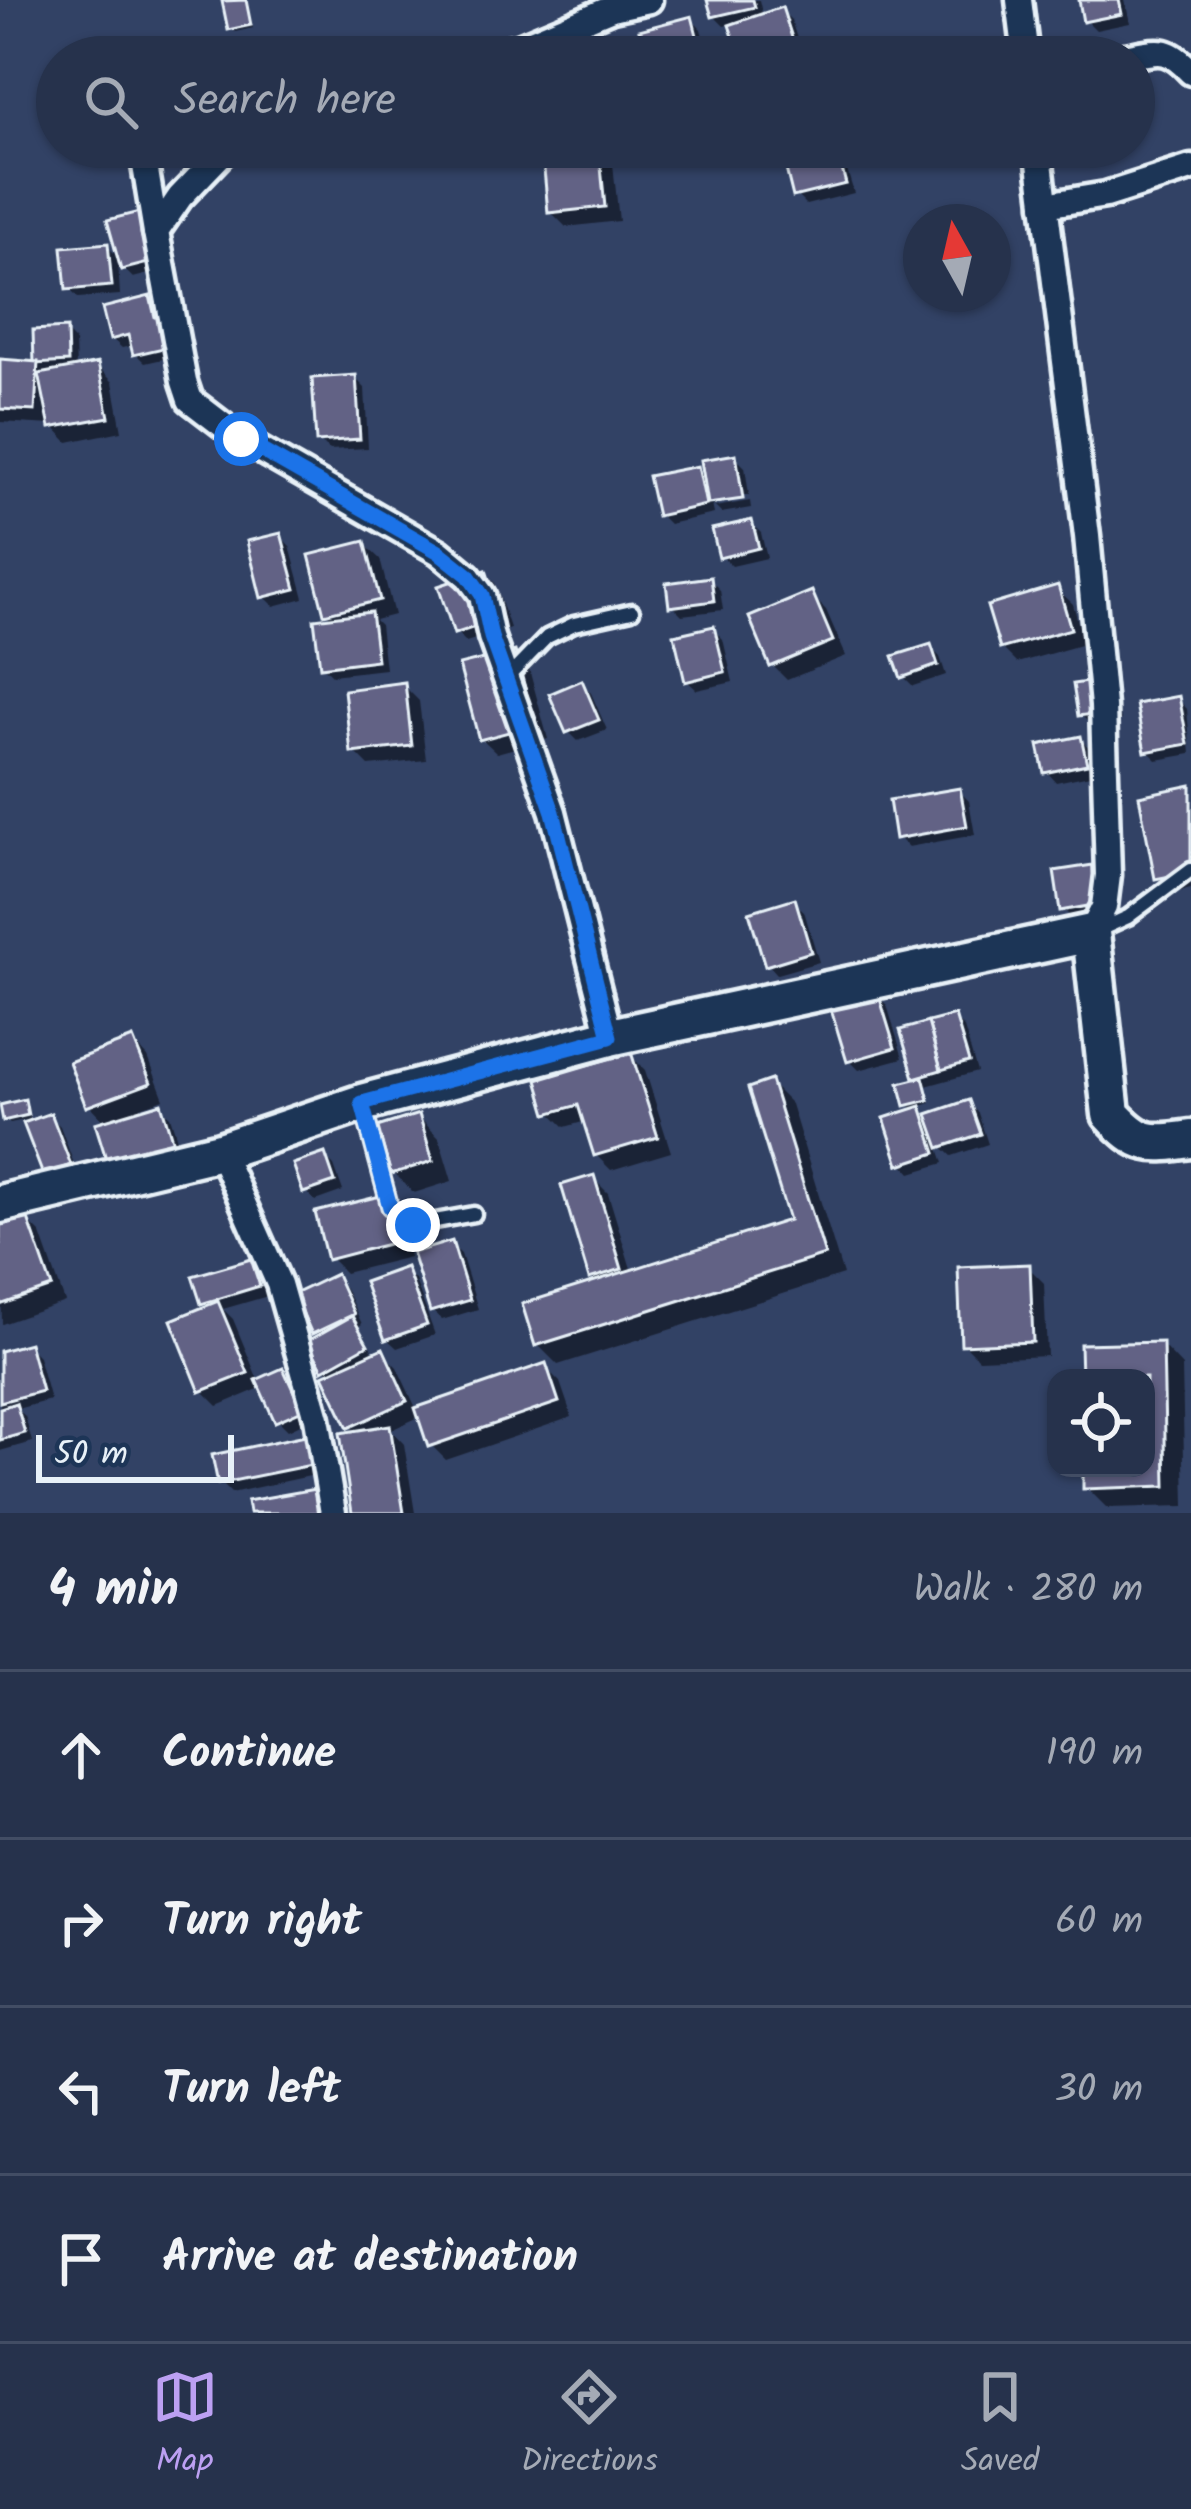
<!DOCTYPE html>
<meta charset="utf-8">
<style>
:root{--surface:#26324c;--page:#323e56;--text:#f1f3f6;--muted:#a4aab5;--line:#424d64;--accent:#bca0f2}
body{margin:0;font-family:Kalam,sans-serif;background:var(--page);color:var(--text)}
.controls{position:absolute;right:36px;bottom:36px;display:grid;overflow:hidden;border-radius:24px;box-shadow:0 3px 9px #0004}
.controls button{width:108px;height:108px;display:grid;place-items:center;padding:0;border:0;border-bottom:3px solid var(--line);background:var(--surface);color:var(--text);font:60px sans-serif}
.compass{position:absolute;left:903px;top:204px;width:108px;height:108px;border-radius:50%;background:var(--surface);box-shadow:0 3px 9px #0004;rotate:352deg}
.scale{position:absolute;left:36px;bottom:30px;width:198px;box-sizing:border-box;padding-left:12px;border:6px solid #e8f1f8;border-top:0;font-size:33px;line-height:42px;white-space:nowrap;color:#e8f1f8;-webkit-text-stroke:9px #1d3557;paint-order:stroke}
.stop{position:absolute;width:36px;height:36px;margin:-27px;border:9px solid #1a73e8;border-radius:50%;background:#fff}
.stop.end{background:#1a73e8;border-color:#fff;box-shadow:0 3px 12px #0008}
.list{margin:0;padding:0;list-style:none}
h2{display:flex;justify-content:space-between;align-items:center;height:156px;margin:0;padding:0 48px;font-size:51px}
h2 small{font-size:39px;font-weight:400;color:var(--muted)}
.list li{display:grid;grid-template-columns:78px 1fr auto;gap:36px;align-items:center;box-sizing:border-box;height:168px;padding:0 48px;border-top:3px solid var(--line)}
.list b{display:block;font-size:45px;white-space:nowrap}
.list em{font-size:39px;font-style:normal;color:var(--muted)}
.icon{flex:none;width:66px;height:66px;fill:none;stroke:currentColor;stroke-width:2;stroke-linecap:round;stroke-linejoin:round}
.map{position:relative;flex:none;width:1191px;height:1513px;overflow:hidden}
.search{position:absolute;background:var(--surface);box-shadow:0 3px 9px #0004;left:36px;right:36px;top:36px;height:132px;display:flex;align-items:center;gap:30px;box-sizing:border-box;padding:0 42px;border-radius:66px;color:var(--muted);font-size:45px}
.sheet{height:828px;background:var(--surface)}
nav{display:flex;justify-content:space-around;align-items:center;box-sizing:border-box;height:168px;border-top:3px solid var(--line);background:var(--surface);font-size:33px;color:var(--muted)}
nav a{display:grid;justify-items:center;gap:6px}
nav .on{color:var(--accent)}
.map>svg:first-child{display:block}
</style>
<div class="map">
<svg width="1191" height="1513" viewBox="0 0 1191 1513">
<rect width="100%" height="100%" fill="#324265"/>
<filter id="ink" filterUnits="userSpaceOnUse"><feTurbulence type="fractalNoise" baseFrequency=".00833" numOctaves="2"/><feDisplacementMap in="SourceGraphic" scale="24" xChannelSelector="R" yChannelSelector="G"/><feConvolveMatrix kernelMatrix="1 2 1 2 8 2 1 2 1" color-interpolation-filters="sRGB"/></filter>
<g filter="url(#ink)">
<g fill="#0007">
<path d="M 245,0 L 248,3 L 253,28 L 235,32 L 231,28 L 225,3 Z"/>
<path d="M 710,0 L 759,0 L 763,17 L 782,11 L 791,20 L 803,57 L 743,57 L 732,24 L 724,26 L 714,16 Z"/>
<path d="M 1082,0 L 1125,0 L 1130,23 L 1096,30 L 1086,20 Z"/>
<path d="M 691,19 L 701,29 L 708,57 L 649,57 L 643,32 Z"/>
<path d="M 200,49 L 208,57 L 177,57 L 177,54 Z"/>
<path d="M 545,147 L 606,147 L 612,154 L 619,221 L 566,227 L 551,212 Z"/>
<path d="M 802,147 L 840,147 L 854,193 L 806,205 L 796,195 Z"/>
<path d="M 111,222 L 164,270 L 133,278 L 118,263 L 120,295 L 78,298 L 69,289 L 107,246 L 121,260 Z"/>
<path d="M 149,300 L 159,309 L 176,356 L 145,363 L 136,354 L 134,345 L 122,348 L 112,339 Z"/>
<path d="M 65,331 L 75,341 L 76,370 L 97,366 L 113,382 L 122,431 L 68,442 L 52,425 L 0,422 L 0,362 L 37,365 Z"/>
<path d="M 355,378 L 365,388 L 368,448 L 329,450 L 319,440 Z"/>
<path d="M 735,457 L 745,467 L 749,495 L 715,500 L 715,507 L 750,501 L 751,508 L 721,513 L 712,504 L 714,514 L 669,524 L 659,514 L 697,469 L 707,479 Z"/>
<path d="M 751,523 L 761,533 L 767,558 L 732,566 L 722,556 Z"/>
<path d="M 280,536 L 290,546 L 304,598 L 274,606 L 264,596 Z"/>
<path d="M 364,544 L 380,559 L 394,615 L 375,620 L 380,625 L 385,669 L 332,675 L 323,666 L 334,620 L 327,613 Z"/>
<path d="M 486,574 L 495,583 L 510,628 L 466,642 L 457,633 Z"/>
<path d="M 710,580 L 720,590 L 723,610 L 682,615 L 672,605 Z"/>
<path d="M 1057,589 L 1073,604 L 1084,644 L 1017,663 L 1002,648 Z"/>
<path d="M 811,595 L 826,610 L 846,656 L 787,680 L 772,665 Z"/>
<path d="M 713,629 L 723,639 L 733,682 L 697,690 L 687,681 Z"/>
<path d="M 930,647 L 940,657 L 946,675 L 913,686 L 903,676 Z"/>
<path d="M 514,654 L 529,669 L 548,739 L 497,753 L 481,738 Z"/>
<path d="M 1107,682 L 1116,692 L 1121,720 L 1091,725 L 1081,715 Z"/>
<path d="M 582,683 L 591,693 L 607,730 L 578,741 L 569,732 Z"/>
<path d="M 404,686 L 419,701 L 426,760 L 369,766 L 354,751 Z"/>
<path d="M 1178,699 L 1187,709 L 1191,754 L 1157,760 L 1148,751 Z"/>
<path d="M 1081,739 L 1090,749 L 1095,774 L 1056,782 L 1047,772 Z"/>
<path d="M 1191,788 L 1191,889 L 1173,893 L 1158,878 Z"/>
<path d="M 959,791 L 969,801 L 975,835 L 908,847 L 898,837 Z"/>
<path d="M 1092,868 L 1101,878 L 1107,913 L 1073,919 L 1063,909 Z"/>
<path d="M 794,902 L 804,911 L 819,962 L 777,974 L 768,964 Z"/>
<path d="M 877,996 L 887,1005 L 903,1058 L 859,1070 L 850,1061 Z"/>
<path d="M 954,1018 L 964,1028 L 977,1072 L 926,1086 L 931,1103 L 917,1107 L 927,1117 L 968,1103 L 978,1113 L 988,1144 L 952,1156 L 937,1142 L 944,1163 L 911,1173 L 902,1163 L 915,1111 L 908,1104 L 921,1081 L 916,1076 Z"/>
<path d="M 133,1041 L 148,1057 L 164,1099 L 141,1107 L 142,1112 L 160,1107 L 170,1116 L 182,1155 L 106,1123 L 89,1105 Z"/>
<path d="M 630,1055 L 645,1070 L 671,1152 L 611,1170 L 596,1155 L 586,1121 L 565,1127 L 550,1112 Z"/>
<path d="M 771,1084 L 791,1104 L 843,1275 L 558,1365 L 538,1345 L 597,1283 L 592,1278 L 593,1178 L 608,1193 L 632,1272 L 793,1222 Z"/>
<path d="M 24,1103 L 28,1107 L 31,1124 L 50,1116 L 60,1126 L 78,1175 L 55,1183 L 45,1174 L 25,1120 L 10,1123 L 6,1119 Z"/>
<path d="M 419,1117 L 439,1138 L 452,1181 L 414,1193 L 393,1172 Z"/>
<path d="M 324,1156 L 334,1166 L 343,1191 L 315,1201 L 306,1191 Z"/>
<path d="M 398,1213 L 409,1257 L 345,1273 L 330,1258 L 319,1214 Z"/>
<path d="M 26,1219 L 41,1234 L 65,1302 L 2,1324 L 0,1228 Z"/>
<path d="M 451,1245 L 461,1254 L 478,1309 L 442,1320 L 432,1311 Z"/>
<path d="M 250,1262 L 260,1272 L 268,1296 L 223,1309 L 233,1319 L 259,1382 L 282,1372 L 292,1381 L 309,1420 L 288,1430 L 278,1420 L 263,1387 L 218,1406 L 203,1391 L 209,1308 L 204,1302 Z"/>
<path d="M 1028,1267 L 1044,1283 L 1047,1356 L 979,1359 L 964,1344 Z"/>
<path d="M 405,1271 L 415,1280 L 435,1335 L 397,1348 L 387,1339 Z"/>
<path d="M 336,1278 L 345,1288 L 362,1324 L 359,1326 L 375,1355 L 382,1352 L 397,1367 L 417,1410 L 545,1367 L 560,1382 L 572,1417 L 446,1460 L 431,1445 L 421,1416 L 391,1430 L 404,1444 L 415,1513 L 356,1513 L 343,1436 L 357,1433 L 350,1426 L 332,1375 L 325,1368 L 320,1337 L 315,1332 Z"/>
<path d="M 1162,1345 L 1182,1366 L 1185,1506 L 1107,1508 L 1086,1487 L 1146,1468 L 1146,1378 L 1084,1378 L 1083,1347 Z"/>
<path d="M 28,1346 L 38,1356 L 50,1400 L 17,1409 L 25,1416 L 32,1442 L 0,1451 L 0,1354 Z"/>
<path d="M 319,1447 L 324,1473 L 231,1493 L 221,1483 Z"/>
</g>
<g fill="#626285" stroke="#e8f1f8" stroke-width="3">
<path d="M 246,0 L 251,25 L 228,30 L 222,1 Z"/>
<path d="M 707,0 L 753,0 L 755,7 L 712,17 Z"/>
<path d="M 1079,0 L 1119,0 L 1122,14 L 1083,22 Z"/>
<path d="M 782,7 L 798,56 L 740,57 L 729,25 Z"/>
<path d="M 692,16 L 702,55 L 646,57 L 639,30 Z"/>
<path d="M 542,147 L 599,147 L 605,207 L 548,213 Z"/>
<path d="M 789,147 L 836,147 L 846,184 L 793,197 L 781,149 Z"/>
<path d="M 143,211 L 156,261 L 121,270 L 107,220 Z"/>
<path d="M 108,243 L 112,286 L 66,290 L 62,247 Z"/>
<path d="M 150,296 L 155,317 L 160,316 L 168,347 L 133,355 L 128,335 L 110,340 L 102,308 Z"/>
<path d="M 67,328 L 68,362 L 34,364 L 33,330 Z"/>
<path d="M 0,359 L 38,362 L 35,411 L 0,409 Z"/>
<path d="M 98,363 L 109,417 L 50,428 L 39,374 Z"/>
<path d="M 356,375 L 360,439 L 316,442 L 312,378 Z"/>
<path d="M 736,454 L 743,499 L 708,504 L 701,460 Z"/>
<path d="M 698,466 L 706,505 L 657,516 L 648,476 Z"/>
<path d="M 752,520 L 759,548 L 719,558 L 712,529 Z"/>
<path d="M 281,533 L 296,589 L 261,598 L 247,541 Z"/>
<path d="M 365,541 L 380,600 L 324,614 L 309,555 Z"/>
<path d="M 486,570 L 502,618 L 454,634 L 438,586 Z"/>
<path d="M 711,577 L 714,601 L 669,607 L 666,583 Z"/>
<path d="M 1058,585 L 1071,629 L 1000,649 L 987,606 Z"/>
<path d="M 812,591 L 833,641 L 770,667 L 749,617 Z"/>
<path d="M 371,612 L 377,660 L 320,667 L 314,619 Z"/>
<path d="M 714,626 L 725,672 L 685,682 L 674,635 Z"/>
<path d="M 931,644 L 938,665 L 901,678 L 893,656 Z"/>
<path d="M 515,651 L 535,725 L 479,740 L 459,665 Z"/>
<path d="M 1108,679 L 1113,711 L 1078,716 L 1073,684 Z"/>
<path d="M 582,680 L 599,720 L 566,733 L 549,694 Z"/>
<path d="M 405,682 L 412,746 L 351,753 L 344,690 Z"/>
<path d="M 1179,696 L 1188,744 L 1145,752 L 1136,704 Z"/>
<path d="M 1081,736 L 1087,764 L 1044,773 L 1038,745 Z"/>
<path d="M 1191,785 L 1191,872 L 1155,879 L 1139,796 Z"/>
<path d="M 960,788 L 967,826 L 895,839 L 889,800 Z"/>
<path d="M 1093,865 L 1099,904 L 1060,911 L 1054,871 Z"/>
<path d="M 795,898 L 811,952 L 765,966 L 749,912 Z"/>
<path d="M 878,992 L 895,1048 L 847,1062 L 830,1006 Z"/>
<path d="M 955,1015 L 969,1062 L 941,1070 L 928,1022 Z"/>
<path d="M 928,1022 L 941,1070 L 914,1078 L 900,1030 Z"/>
<path d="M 133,1038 L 151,1083 L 86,1107 L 69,1062 Z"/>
<path d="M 631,1052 L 658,1137 L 594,1156 L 578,1105 L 547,1114 L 537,1080 Z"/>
<path d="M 923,1077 L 929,1100 L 905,1106 L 899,1083 Z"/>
<path d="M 771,1080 L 825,1255 L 535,1346 L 522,1304 L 789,1220 L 748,1088 Z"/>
<path d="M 25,1099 L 28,1115 L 3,1121 L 0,1105 Z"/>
<path d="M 969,1100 L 981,1134 L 939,1148 L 927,1114 Z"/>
<path d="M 161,1103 L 174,1146 L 108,1165 L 95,1123 Z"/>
<path d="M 921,1106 L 936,1153 L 899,1165 L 884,1118 Z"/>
<path d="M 51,1113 L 71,1165 L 43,1175 L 23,1123 Z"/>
<path d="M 419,1114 L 433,1161 L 391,1174 L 377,1127 Z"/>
<path d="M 325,1153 L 335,1182 L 303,1193 L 293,1164 Z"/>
<path d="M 594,1175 L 622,1269 L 589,1279 L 561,1185 Z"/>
<path d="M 384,1195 L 396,1242 L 327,1260 L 315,1212 Z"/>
<path d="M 27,1216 L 52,1287 L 0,1305 L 0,1225 Z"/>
<path d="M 452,1241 L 470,1300 L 430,1312 L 412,1253 Z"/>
<path d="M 251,1259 L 260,1286 L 201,1304 L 192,1276 Z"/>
<path d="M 1030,1264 L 1033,1342 L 961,1345 L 958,1267 Z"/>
<path d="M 406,1267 L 427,1325 L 385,1340 L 364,1282 Z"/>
<path d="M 336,1274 L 354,1314 L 312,1334 L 294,1294 Z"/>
<path d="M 218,1301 L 248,1373 L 200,1392 L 171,1320 Z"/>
<path d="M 352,1316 L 368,1345 L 323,1370 L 307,1341 Z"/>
<path d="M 1163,1342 L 1166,1486 L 1083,1489 L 1083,1468 L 1146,1468 L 1146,1378 L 1081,1378 L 1080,1344 Z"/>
<path d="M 29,1343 L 42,1391 L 0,1402 L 0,1351 Z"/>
<path d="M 383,1348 L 407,1401 L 348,1428 L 323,1375 Z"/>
<path d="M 546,1363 L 559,1402 L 428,1447 L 415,1408 Z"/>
<path d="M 283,1368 L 302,1410 L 275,1422 L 256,1380 Z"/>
<path d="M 16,1403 L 25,1433 L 0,1440 L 0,1408 Z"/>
<path d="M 390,1425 L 404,1513 L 352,1513 L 340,1433 Z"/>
<path d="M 310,1434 L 316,1464 L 218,1484 L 212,1455 Z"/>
<path d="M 315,1489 L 319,1513 L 249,1513 L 247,1501 Z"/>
</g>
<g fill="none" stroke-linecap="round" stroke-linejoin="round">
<g stroke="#e8f1f8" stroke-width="21">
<g id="lane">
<path d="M 560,57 L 565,29"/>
<path d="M 507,678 L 547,637 L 574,624 L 632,611"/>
<path d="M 1097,931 L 1128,917 L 1191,870"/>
<path d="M 364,1110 L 390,1207 L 413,1225 L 474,1214"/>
</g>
</g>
<g stroke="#e8f1f8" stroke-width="33">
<g id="street">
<path d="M 1019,0 L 1026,57"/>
<path d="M 472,57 L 519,47 L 612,8 L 649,0"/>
<path d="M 1125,57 C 1158,51 1166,45 1191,72"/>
<path d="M 142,147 L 156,232"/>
<path d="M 228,147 L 180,197 L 156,232 L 184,382 L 190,400 L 241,439 L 439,552 L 468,576 L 482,595 L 491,637 L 553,812 L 610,1037"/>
<path d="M 1038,147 L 1087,536 L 1103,706 L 1108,875 L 1104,907 L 1091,933"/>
<path d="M 1045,205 L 1106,195 L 1191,168"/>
<path d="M 220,1151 L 279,1284 L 317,1418 L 333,1513"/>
</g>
</g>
<g stroke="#e8f1f8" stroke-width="45">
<path id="secondary" d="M 0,1204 L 220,1151 L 362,1103 L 610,1037 L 1091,933 L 1111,1114 C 1140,1146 1150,1145 1191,1139"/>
</g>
<use href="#lane" stroke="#1d3557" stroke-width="12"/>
<use href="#street" stroke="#1d3557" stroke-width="24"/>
<use href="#secondary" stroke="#1d3557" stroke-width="36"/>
</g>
</g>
<g fill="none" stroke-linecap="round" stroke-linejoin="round" filter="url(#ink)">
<path stroke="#1a73e8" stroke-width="15" d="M 241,439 L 439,552 L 468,575 L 482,595 L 491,637 L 553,812 L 610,1037 L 362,1103 L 390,1207 L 413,1225"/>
</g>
</svg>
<div class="controls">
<button><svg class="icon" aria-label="locate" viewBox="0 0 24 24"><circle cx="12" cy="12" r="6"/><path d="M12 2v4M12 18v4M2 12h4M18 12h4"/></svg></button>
</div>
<svg class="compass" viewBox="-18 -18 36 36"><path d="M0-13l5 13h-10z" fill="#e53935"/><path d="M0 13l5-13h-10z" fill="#a4aab5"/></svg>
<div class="scale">50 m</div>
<div class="stop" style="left:241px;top:439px"></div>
<div class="stop end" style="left:413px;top:1225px"></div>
<div class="search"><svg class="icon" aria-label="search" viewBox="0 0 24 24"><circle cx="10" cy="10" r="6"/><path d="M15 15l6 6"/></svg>Search here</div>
</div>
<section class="sheet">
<h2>4 min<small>Walk · 280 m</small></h2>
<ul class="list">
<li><svg class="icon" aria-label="ahead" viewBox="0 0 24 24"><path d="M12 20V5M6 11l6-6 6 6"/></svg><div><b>Continue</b></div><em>190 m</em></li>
<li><svg class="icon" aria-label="right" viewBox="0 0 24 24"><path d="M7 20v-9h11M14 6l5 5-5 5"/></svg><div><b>Turn right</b></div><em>60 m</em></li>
<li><svg class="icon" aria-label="left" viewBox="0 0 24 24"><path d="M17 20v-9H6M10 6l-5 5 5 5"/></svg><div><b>Turn left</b></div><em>30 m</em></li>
<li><svg class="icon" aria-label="arrive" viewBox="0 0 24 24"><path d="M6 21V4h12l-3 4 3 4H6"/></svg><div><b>Arrive at destination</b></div></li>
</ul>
</section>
<nav>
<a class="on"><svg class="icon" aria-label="map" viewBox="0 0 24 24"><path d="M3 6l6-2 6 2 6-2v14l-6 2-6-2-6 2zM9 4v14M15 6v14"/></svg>Map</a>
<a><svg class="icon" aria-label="directions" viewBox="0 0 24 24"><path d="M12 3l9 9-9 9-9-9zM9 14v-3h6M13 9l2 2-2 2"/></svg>Directions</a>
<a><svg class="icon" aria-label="saved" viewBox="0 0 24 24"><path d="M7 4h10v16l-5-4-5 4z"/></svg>Saved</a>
</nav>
